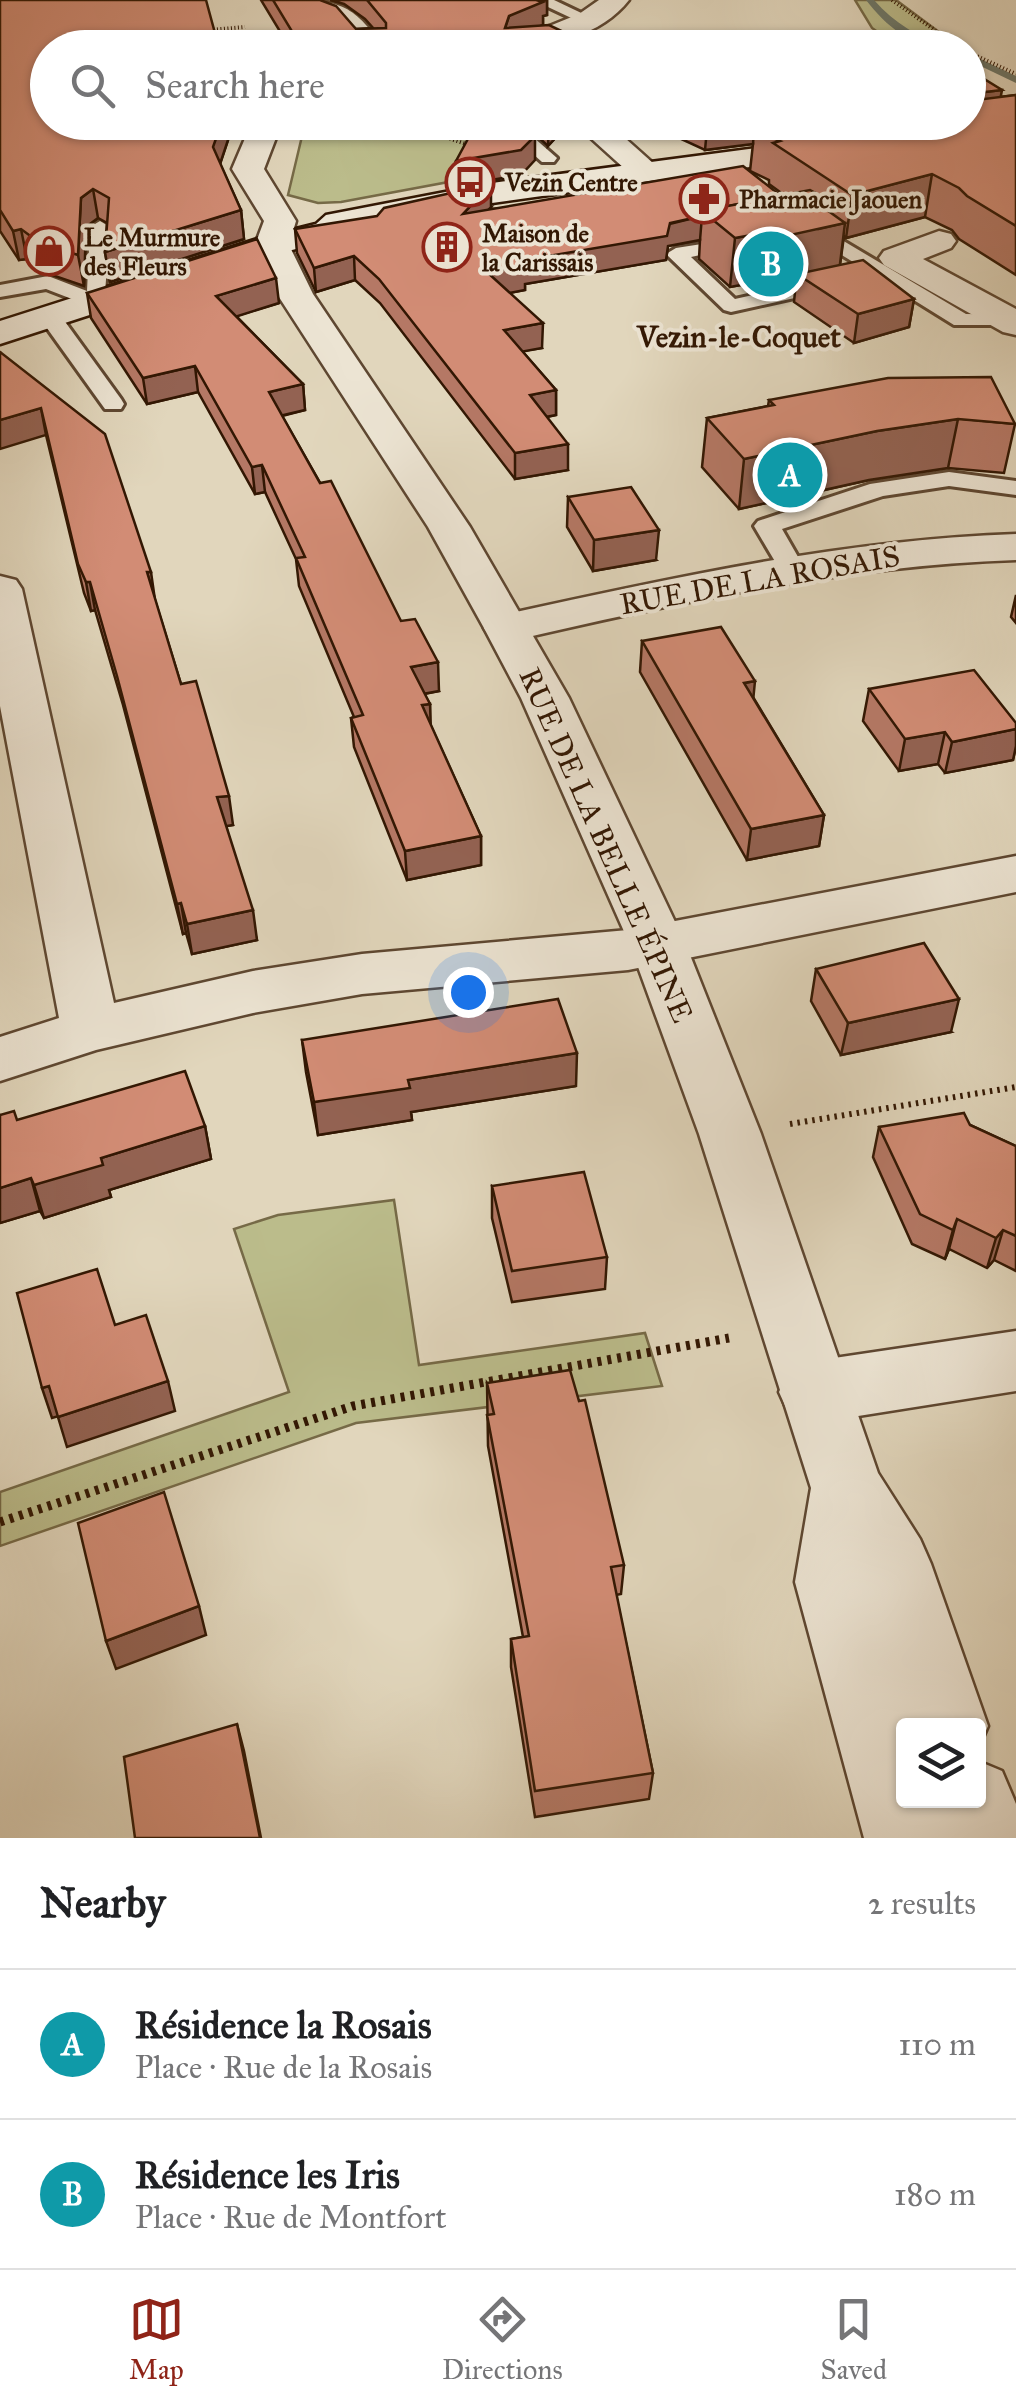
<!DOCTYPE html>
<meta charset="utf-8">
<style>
:root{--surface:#fff;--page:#f6f6f6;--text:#202124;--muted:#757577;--line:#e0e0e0;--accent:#8f2418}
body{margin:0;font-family:"IM FELL Great Primer",serif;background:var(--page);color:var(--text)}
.controls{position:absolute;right:30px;bottom:30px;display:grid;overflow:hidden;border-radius:10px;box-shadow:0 2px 8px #0004}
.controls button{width:90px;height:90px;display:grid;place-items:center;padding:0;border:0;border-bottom:2px solid var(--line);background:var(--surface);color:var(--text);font:50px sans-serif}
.you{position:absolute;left:468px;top:992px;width:35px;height:35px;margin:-25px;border:8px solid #fff;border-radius:50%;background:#1a73e8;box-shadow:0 0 0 15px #1a73e833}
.badge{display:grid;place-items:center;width:65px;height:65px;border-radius:50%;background:var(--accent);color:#fff;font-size:32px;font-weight:700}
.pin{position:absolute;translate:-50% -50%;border:5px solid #fff;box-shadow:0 2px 10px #0006}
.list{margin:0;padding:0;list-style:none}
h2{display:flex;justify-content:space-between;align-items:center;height:130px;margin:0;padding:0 40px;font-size:42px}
h2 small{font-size:32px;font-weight:400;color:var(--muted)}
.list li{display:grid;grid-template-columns:65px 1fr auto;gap:30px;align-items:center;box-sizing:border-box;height:150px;padding:0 40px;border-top:2px solid var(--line)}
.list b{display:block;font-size:38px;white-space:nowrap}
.list p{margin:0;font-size:32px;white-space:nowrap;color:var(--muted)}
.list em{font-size:32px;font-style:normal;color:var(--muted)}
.icon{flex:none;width:55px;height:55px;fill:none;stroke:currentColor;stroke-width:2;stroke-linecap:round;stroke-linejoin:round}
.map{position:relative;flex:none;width:1016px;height:1838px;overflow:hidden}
.search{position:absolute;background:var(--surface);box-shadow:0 2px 8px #0004;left:30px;right:30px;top:30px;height:110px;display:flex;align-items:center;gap:25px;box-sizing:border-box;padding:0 35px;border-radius:55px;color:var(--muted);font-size:38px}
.sheet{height:430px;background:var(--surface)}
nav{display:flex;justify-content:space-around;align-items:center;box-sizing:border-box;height:140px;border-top:2px solid var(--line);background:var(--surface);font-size:28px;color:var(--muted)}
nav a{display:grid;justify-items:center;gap:5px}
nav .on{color:var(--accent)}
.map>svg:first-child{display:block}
</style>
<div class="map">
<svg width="1016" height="1838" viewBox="0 0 1016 1838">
<rect width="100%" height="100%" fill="#e1d6bc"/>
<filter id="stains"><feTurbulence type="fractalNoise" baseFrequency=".002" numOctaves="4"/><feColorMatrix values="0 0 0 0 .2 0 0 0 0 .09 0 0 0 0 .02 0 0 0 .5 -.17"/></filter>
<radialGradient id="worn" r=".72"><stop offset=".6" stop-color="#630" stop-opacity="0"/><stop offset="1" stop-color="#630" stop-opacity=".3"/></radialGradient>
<g fill="#bbbc8b" stroke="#766a47" stroke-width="2.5">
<path d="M 855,0 L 896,0 L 943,35 L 968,48 L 899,47 L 872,28 Z"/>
<path d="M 284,123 L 484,123 L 497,132 L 459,180 L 341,202 L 318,203 L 288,195 L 303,132 L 281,131 Z"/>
<path d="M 394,1200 L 419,1365 L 645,1333 L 662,1386 L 356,1423 L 0,1546 L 0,1492 L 289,1392 L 234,1229 L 278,1215 Z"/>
</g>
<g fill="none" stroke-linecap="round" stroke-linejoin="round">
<g fill="#6d786a" fill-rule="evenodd">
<path d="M 866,0 L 874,0 C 895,24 918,36 946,48 C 912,48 886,26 866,0 Z"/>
<path d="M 968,53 L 1016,76 L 1016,83 L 968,60 Z"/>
</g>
<g stroke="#5e4731" stroke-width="6">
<g id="service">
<path d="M 533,0 L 554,0 L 596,20 L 582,23 Z"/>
<path d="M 497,122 L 516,122 L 557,158 L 554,162 L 542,162 Z"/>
<path d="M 265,123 L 271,124 L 271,132 L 184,139 L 175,134 L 184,129 Z"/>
<path d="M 805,218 L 966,314 L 1016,315 L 1016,325 L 954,325 L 880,279 L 731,312 L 724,310 L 666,254 L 676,248 L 747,237 L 747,245 L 691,257 L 735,299 L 866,270 L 798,228 L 795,224 Z"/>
<path d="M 100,221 L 110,227 L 104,306 L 90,306 L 46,289 L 0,297 L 0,285 L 48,276 L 87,291 L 90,227 Z"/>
<path d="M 50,311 L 58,312 L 121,399 L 124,404 L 121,409 L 105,409 L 39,317 Z"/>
<path d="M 949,472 L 1016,481 L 1016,495 L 949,486 L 883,496 L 782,529 L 805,569 L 792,577 L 783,575 L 754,526 L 758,521 L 870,484 Z"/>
</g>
</g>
<g stroke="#5e4731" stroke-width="5">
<g id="minor">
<path d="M 599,0 L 629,0 C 601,36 549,48 507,48 L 510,42 L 579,14 Z"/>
<path d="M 939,231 L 951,234 L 956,241 L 951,248 L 923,259 L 1016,309 L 1016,335 L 1003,332 L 884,265 L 879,258 L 884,251 Z"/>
<path d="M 1016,534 L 1016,560 C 842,566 676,603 507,642 L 491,638 L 484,628 L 491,618 L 507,614 C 676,577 843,540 1016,534 Z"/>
<path d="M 0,576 L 16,580 L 22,589 L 114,1003 L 253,971 L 362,954 L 628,930 L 1016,856 L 1016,892 L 628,970 L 362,994 L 253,1013 L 96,1050 L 0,1081 L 0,1037 L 59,1018 L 0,706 Z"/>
<path d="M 1016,1331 L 1016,1391 L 814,1423 L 789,1414 L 779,1392 L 789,1370 L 814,1361 Z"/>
</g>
</g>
<g stroke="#5e4731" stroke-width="5">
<g id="tertiary">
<path d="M 284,0 C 338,0 352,2 384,48 L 357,48 L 340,25 L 288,6 Z"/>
<path d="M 252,122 L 282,122 L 264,169 L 296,221 L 289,245 L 313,294 L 470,527 L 569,698 L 686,945 L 761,1134 L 878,1473 L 920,1539 L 931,1564 L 988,1726 L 978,1749 L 978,1726 L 904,1726 L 904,1800 L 978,1800 L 978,1761 L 1002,1771 L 1016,1804 L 1016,1838 L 864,1838 L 795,1582 L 811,1488 L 699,1134 L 630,945 L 521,698 L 484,628 L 428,527 L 277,294 L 255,245 L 264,221 L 232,169 Z"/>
<path d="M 573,122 L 607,122 L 663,172 L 658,179 L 636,179 Z"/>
</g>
</g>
<g stroke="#321703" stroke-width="5">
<path id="secondary" d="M 825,139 L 836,141 L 840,148 L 836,155 L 492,203 L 380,224 L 383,228 L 378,235 L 328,241 L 284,252 L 0,344 L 0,321 L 260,238 L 316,224 L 326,215 L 492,183 Z"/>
</g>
<g stroke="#321703" stroke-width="4" stroke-dasharray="1 2.5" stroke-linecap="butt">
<path d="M 892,0 L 960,48"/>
<path d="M 210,30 L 245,27"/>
<path d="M 968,52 L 1016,74"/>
<path d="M 312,135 L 314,129 L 427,131 L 472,146"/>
</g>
<path stroke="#321703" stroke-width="6" stroke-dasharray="2.5 5" stroke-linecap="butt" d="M 790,1124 L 1016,1087"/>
<path stroke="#321703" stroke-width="9" stroke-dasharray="4 6" stroke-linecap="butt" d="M 0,1522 L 353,1406 L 729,1338"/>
<use href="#service" fill="#ece4d3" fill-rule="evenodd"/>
<use href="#minor" fill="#ece4d3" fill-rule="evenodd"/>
<use href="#tertiary" fill="#ece4d3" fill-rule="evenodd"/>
<use href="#secondary" fill="#ece4d3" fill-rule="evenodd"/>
</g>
<g fill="#b57865" stroke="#321703" stroke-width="2.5">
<path d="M 0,0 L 48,48 L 48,122 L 86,124 L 228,140 L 220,164 L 241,210 L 244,239 L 110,282 L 105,252 L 107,223 L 98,218 L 86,227 L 84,286 L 46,273 L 27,259 L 19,260 L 0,231 Z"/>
<path d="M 261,0 L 320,0 L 356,29 L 373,28 L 365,19 L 344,4 L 330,0 L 547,0 L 547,15 L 543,16 L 543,25 L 540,26 L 597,48 L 290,48 Z"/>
<path d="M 1016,95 L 1016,275 L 959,239 L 952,230 L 925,217 L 846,238 L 844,236 L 840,265 L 914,299 L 909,327 L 854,343 L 794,302 L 796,282 L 771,287 L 763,281 L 730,287 L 699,259 L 700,240 L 668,246 L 666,260 L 525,284 L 525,290 L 509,293 L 542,348 L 522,351 L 556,390 L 556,415 L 547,417 L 568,470 L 515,479 L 380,303 L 355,280 L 316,292 L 297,253 L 295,229 L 491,207 L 489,209 L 784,195 L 769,184 L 769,180 L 750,171 L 753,144 L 705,150 L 651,125 L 652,122 L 968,122 L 1000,97 Z"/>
<path d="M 522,122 L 570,122 L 548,146 Z"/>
<path d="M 87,293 L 279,303 L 236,316 L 303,384 L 305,410 L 282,416 L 439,691 L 424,694 L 430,704 L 430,724 L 481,836 L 481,865 L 407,880 L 354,747 L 351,718 L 354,717 L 299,586 L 296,559 L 265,492 L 255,494 L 198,392 L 147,404 L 91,318 Z"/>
<path d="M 0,352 L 155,600 L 181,684 L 233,825 L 226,826 L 257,940 L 192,954 L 186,933 L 183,934 L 123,705 L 95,610 L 91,611 L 84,593 L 46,435 Z"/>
<path d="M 769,400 L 1015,424 L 1004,473 L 948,468 L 869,480 L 739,509 L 702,467 L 707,418 L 768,406 Z"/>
<path d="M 568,497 L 656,560 L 593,571 L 567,527 Z"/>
<path d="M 1016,595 L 1016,623 L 1011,617 Z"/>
<path d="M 642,641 L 753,697 L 824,815 L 819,846 L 747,860 L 640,672 Z"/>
<path d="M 869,689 L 1016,723 L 1016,746 L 1013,760 L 945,773 L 938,764 L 899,771 L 863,721 Z"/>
<path d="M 816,969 L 951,1032 L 841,1055 L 811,1001 Z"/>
<path d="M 302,1040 L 576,1086 L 411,1112 L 412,1120 L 318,1135 L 306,1072 Z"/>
<path d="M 0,1115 L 17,1120 L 205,1126 L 211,1159 L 109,1190 L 111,1197 L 44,1218 L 40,1211 L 0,1223 Z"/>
<path d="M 970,1125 L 1016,1146 L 1016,1271 L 994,1260 L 987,1268 L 949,1249 L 945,1259 L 912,1244 L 873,1157 L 879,1127 Z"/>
<path d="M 492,1186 L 607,1257 L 605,1289 L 512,1302 L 492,1218 Z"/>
<path d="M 487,1383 L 624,1565 L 621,1594 L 616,1595 L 653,1773 L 649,1799 L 535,1817 L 511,1667 L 511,1639 L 523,1637 L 488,1446 Z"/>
</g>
<g fill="#936252" stroke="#321703" stroke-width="2.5">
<path d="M 531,0 L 547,0 L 547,15 L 543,16 L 543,25 L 509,39 L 505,28 L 509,16 Z"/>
<path d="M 1002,90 L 998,111 L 968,115 L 968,94 Z"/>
<path d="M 99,122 L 226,122 L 228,140 L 216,176 Z"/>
<path d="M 549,122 L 570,122 L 548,146 Z"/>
<path d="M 754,122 L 911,122 L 754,130 L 753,144 L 705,150 L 707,129 Z"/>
<path d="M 535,136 L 535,160 L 521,175 L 456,186 L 456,161 Z"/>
<path d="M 932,174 L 925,217 L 846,238 L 852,195 Z"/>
<path d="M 491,184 L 491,207 L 463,237 L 463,214 Z"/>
<path d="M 93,189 L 98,218 L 86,227 L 84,286 L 78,255 L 81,198 Z"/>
<path d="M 823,197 L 819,229 L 845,223 L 839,272 L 797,274 L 796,282 L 771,287 L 777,238 L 813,200 Z"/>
<path d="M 241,210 L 244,239 L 110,282 L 105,252 Z"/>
<path d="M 702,216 L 700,240 L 668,246 L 666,260 L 525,284 L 525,290 L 488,297 L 488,273 L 519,261 Z"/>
<path d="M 21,229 L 27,259 L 19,260 L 13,231 Z"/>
<path d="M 768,232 L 763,281 L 730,287 L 735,238 Z"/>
<path d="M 354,256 L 355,280 L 316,292 L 314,268 Z"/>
<path d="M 276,278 L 279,303 L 219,322 L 216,296 Z"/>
<path d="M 914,299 L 909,327 L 854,343 L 858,314 Z"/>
<path d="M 543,323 L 542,348 L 504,355 L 504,330 Z"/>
<path d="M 195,366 L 198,392 L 147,404 L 143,378 Z"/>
<path d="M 303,384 L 305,410 L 271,418 L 269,392 Z"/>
<path d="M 556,390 L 556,415 L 530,420 L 530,395 Z"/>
<path d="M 41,408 L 46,435 L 0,449 L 0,420 Z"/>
<path d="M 958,419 L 948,468 L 869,480 L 739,509 L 744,459 L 877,431 Z"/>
<path d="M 568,444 L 568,470 L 515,479 L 515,453 Z"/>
<path d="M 262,465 L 265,492 L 255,494 L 252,467 Z"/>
<path d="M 659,530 L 656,560 L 593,571 L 594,540 Z"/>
<path d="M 147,572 L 151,572 L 155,600 Z"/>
<path d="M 86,582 L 90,582 L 95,610 L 91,611 Z"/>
<path d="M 438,662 L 439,691 L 412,696 L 411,667 Z"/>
<path d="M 755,681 L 752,712 L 744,683 Z"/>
<path d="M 430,704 L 431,733 L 422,705 Z"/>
<path d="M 1016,729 L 1016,746 L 1013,760 L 945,773 L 952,742 Z"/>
<path d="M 945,732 L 938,764 L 899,771 L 905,739 Z"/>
<path d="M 229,796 L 233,825 L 221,827 L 217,797 Z"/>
<path d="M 824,815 L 819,846 L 747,860 L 751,829 Z"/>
<path d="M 481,836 L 481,865 L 407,880 L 405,851 Z"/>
<path d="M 181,903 L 186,933 L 183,934 L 177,904 Z"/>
<path d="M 253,910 L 257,940 L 192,954 L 187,924 Z"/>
<path d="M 959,999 L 951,1032 L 841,1055 L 848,1023 Z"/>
<path d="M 577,1053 L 576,1086 L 411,1112 L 412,1120 L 318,1135 L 314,1102 L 408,1080 Z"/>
<path d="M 205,1126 L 211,1159 L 109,1190 L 111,1197 L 44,1218 L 34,1185 L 101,1158 Z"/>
<path d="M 31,1178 L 40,1211 L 0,1223 L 0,1188 Z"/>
<path d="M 957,1219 L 949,1249 L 945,1259 L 953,1230 Z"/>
<path d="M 1003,1230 L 994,1260 L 987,1268 L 996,1238 Z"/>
<path d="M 168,1381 L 175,1411 L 67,1447 L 58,1417 Z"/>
<path d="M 49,1386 L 59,1416 L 52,1418 L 42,1388 Z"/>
<path d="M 199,1606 L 206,1635 L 116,1669 L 106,1641 Z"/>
<path d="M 237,1724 L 244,1751 L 261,1838 L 260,1838 Z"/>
</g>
<g fill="#d28c75" stroke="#321703" stroke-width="2.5">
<path d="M 0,0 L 206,0 L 219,48 L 48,48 L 48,122 L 222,122 L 213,147 L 241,210 L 105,252 L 109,198 L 93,189 L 81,198 L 78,255 L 40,243 L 21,229 L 13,231 L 0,210 Z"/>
<path d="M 273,0 L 320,0 L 336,6 L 356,29 L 386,28 L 386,23 L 367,0 L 536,0 L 543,2 L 509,16 L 505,28 L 549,25 L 597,48 L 302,48 Z"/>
<path d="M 968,69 L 1002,90 L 968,94 Z"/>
<path d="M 1016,95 L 1016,226 L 967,196 L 959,188 L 932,174 L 852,195 L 773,143 L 780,141 L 754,130 L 807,122 L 968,122 L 968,101 Z"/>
<path d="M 477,122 L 519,122 L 535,136 L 521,150 L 456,161 Z"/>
<path d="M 693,122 L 754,122 L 707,129 Z"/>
<path d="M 743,166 L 781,196 L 702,211 L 702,216 L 670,223 L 667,236 L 519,261 L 525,266 L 488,273 L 543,323 L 504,330 L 556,390 L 530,395 L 568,444 L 515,453 L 379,279 L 354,256 L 314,268 L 295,229 L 377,216 L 384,208 L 491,184 L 463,214 Z"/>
<path d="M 810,190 L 823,197 L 813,200 L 845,223 L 777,238 L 768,232 L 735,238 L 702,211 Z"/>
<path d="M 257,239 L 276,278 L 216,296 L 303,384 L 269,392 L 320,483 L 331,481 L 401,621 L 415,619 L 438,662 L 411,667 L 430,704 L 422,705 L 481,836 L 405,851 L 351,718 L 363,715 L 296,558 L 305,557 L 262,465 L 252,467 L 195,366 L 143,378 L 87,293 Z"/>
<path d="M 863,260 L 914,299 L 858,314 L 797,274 Z"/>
<path d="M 0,352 L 105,434 L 151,572 L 147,572 L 181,684 L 196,681 L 229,796 L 217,797 L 253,910 L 187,924 L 181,903 L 177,904 L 117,676 L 90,582 L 86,582 L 78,564 L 41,408 L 0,420 Z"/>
<path d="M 991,377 L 1015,424 L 958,419 L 877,431 L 744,459 L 707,418 L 774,405 L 769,400 L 888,378 Z"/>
<path d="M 631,487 L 659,530 L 594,540 L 568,497 Z"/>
<path d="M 721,627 L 755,681 L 744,683 L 824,815 L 751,829 L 642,641 Z"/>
<path d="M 974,670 L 1016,723 L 1016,729 L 952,742 L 945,732 L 905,739 L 869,689 Z"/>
<path d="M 924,943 L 959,999 L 848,1023 L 816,969 Z"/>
<path d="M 558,999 L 577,1053 L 408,1080 L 410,1088 L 314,1102 L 302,1040 Z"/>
<path d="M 185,1071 L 205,1126 L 101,1158 L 103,1165 L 34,1185 L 31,1178 L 0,1188 L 0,1115 L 14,1111 L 17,1120 Z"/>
<path d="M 964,1113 L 970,1125 L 1016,1146 L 1016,1236 L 1003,1230 L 996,1238 L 957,1219 L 953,1230 L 920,1214 L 879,1127 Z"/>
<path d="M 584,1172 L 607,1257 L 512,1271 L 492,1186 Z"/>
<path d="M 97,1269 L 115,1325 L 146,1315 L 168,1381 L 58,1417 L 49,1386 L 42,1388 L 17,1293 Z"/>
<path d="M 570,1370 L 579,1401 L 585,1400 L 624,1565 L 611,1567 L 653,1773 L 535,1791 L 511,1639 L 529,1636 L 487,1415 L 494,1414 L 487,1383 Z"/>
<path d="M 164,1492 L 199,1606 L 106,1641 L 78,1523 Z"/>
<path d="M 237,1724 L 260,1838 L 135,1838 L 124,1757 Z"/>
</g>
<defs>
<g id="bus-ring" transform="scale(2.5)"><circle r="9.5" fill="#ece4d3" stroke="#8f2418" stroke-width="1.5"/><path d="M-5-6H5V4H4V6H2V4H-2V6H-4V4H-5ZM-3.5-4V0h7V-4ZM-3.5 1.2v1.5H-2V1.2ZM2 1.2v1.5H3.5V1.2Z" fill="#8f2418"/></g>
<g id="pharmacy-ring" transform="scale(2.5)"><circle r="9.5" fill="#ece4d3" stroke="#8f2418" stroke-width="1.5"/><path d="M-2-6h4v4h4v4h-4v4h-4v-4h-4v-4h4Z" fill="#8f2418"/></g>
<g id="building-ring" transform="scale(2.5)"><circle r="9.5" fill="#ece4d3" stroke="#8f2418" stroke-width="1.5"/><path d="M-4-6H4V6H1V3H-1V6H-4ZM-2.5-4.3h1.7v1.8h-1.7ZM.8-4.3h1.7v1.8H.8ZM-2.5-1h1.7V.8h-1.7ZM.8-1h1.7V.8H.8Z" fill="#8f2418"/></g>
<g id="shop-ring" transform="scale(2.5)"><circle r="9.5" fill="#ece4d3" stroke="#8f2418" stroke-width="1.5"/><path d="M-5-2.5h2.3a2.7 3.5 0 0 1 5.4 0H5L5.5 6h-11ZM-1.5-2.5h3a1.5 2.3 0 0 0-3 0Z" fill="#8f2418"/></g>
</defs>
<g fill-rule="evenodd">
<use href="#bus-ring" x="470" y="182"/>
<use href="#pharmacy-ring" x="704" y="199"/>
<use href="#building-ring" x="447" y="247"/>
<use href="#shop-ring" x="49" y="251"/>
</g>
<g text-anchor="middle" stroke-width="8" stroke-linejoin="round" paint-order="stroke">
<g font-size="25" font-weight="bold" fill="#321703" stroke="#ece4d3" text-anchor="start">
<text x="505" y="191">Vezin Centre</text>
<text x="739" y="208">Pharmacie Jaouen</text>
<text x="482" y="242">Maison de<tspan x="482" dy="29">la Carissais</tspan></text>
<text x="84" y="246">Le Murmure<tspan x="84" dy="29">des Fleurs</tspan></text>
</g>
<g font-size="30" font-weight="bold" fill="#321703" stroke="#ece4d3">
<text x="739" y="347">Vezin-le-Coquet</text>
</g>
<g font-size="30" fill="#321703" stroke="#ece4d3">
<text transform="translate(760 580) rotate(-10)" y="10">RUE DE LA ROSAIS</text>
<text transform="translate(606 845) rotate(66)" y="10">RUE DE LA BELLE ÉPINE</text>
</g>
</g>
<rect width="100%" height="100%" filter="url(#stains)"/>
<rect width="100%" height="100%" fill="url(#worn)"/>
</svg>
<div class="controls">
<button><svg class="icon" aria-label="layers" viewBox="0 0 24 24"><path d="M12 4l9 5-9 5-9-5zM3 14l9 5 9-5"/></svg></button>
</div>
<div class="you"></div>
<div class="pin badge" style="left:790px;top:475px;background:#0f9aa8">A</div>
<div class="pin badge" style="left:771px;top:264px;background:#0f9aa8">B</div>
<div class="search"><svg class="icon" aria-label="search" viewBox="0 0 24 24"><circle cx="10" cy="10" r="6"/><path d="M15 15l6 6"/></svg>Search here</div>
</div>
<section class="sheet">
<h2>Nearby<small>2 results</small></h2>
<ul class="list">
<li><span class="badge" style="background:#0f9aa8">A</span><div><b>Résidence la Rosais</b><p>Place · Rue de la Rosais</p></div><em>110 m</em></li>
<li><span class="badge" style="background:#0f9aa8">B</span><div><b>Résidence les Iris</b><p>Place · Rue de Montfort</p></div><em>180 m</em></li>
</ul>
</section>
<nav>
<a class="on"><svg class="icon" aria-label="map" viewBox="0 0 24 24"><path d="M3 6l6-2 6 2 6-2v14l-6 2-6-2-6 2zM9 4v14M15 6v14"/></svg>Map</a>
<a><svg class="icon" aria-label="directions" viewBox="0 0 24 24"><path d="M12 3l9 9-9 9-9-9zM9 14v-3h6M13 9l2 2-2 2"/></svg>Directions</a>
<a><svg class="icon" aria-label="saved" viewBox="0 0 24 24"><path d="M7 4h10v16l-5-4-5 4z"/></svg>Saved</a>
</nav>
